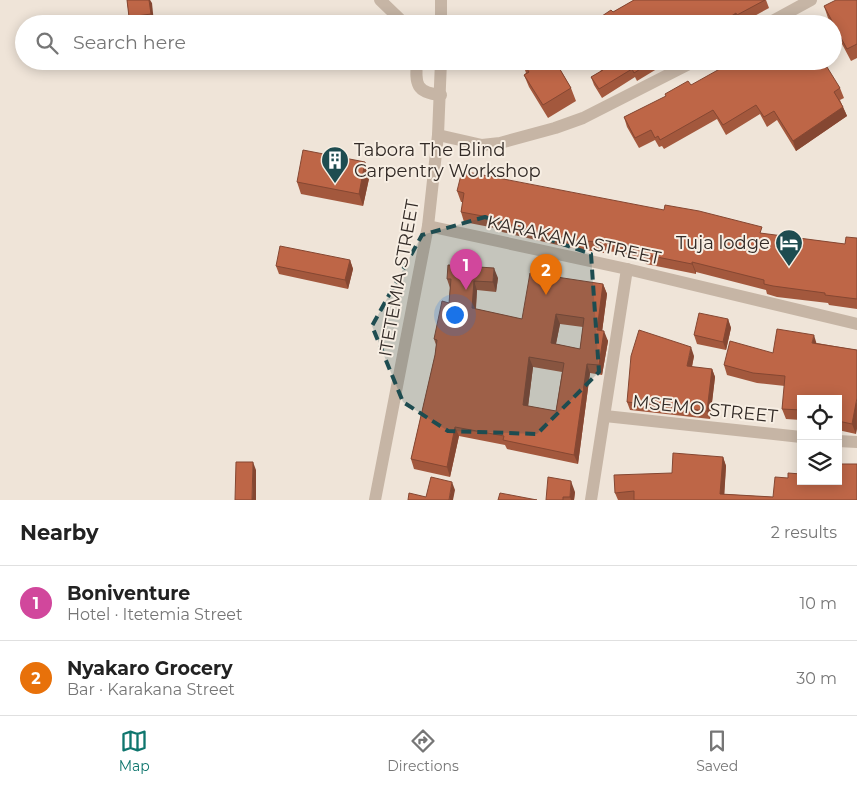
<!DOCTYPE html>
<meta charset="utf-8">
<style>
:root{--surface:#fff;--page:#f2f2f2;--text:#222;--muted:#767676;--line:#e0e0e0;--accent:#0f766e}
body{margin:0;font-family:Montserrat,sans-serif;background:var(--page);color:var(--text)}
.controls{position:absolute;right:15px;bottom:15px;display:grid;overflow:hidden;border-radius:0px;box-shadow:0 2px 12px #0003}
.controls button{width:45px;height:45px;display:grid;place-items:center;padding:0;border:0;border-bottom:1px solid var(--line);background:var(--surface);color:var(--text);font:25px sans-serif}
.you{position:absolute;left:454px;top:314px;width:18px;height:18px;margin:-12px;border:4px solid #fff;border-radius:50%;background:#1a73e8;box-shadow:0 0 0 8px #1a73e833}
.badge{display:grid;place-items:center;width:32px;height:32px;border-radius:50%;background:var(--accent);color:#fff;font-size:16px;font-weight:700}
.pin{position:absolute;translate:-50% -41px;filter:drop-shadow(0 1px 2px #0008)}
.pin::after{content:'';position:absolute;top:26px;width:18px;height:15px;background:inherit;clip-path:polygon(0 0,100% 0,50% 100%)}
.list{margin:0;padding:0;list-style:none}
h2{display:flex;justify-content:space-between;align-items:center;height:65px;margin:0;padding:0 20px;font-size:21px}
h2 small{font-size:16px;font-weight:400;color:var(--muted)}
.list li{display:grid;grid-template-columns:32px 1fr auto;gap:15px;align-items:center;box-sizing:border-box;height:75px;padding:0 20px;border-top:1px solid var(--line)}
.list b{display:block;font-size:19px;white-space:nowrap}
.list p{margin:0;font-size:16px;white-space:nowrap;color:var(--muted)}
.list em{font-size:16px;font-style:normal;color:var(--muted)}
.icon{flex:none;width:28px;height:28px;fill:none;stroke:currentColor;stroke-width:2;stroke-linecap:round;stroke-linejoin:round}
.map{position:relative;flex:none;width:857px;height:500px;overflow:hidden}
.search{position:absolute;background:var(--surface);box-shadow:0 2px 12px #0003;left:15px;right:15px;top:15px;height:55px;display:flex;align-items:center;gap:12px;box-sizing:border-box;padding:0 18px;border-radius:28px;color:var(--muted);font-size:19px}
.sheet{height:215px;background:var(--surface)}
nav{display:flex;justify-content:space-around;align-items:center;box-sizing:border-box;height:70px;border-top:1px solid var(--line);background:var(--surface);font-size:14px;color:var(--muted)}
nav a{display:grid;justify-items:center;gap:2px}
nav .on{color:var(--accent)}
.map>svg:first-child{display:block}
</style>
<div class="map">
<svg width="857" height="500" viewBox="0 0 857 500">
<rect width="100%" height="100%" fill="#efe4d8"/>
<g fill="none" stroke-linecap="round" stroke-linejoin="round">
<g stroke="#c6b5a5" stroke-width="12">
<path d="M 380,0 L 405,24"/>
<path d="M 441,24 L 441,0"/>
<path d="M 767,24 L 811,0"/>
<path d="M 417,61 C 415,84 416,93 441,95"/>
<path d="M 438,135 L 482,145 L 500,143 L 555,128 L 583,118 L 695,61"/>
<path d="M 428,226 L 627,269 L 857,324"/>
<path d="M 605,416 L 801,437"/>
<path d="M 838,441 L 857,442"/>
<path d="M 375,500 L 428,226 L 438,135 L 441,61"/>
<path d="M 591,500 L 627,269"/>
</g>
</g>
<g fill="#a3583d" fill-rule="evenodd">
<path d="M 127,0 L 150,0 L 154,23 L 132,24 L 129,17 Z"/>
<path d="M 634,0 L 766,0 L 769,8 L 740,24 L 739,21 L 735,24 L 590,24 L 613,12 Z"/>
<path d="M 857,0 L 857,58 L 851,61 L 833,27 L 833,24 L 832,24 L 828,18 L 824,6 Z"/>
<path d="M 522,61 L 559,61 L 562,68 L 560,69 L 571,88 L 576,101 L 548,118 L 529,87 L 524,75 L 526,73 Z"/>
<path d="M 595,61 L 677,61 L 667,66 L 665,64 L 637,81 L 635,77 L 602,98 L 594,85 L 591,77 L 601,71 Z"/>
<path d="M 825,68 L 840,88 L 844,98 L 840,100 L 843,107 L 847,116 L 796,151 L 777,120 L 767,127 L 760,114 L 726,135 L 717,119 L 664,149 L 662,146 L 659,147 L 655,140 L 639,148 L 627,127 L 624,117 L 691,85 Z"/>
<path d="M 365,162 L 370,174 L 363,206 L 301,194 L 297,182 Z"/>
<path d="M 457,191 L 764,234 L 845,244 L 857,238 L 857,309 L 829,305 L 828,303 L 777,297 L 767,294 L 766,290 L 696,272 L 696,274 L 646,264 L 643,258 L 604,250 L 604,253 L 562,246 L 502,232 L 500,229 L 464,222 L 461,212 L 463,202 L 461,202 Z"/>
<path d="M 350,260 L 353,269 L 348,289 L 279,274 L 276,266 Z"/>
<path d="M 498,278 L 496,292 L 477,290 L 476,309 L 522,319 L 603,284 L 607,294 L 602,331 L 608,341 L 602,375 L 590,373 L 578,464 L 507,449 L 505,445 L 459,436 L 450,477 L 414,469 L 411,459 L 435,355 L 436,345 L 434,339 L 449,303 L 450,288 L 447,279 ZM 560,324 L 583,327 L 580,349 L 556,344 ZM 533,367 L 562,372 L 556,411 L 528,406 Z"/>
<path d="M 728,319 L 731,328 L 726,350 L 697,344 L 694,335 Z"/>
<path d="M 817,343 L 857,350 L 856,434 L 838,430 L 838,399 L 801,399 L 801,420 L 786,419 L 782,409 L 785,386 L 757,383 L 727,375 L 724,365 L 773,353 Z"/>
<path d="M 694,356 L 692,367 L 712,369 L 715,377 L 710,419 L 630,410 L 627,402 Z"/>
<path d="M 723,457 L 726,466 L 724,494 L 773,497 L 801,481 L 857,500 L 618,500 L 615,493 L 672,473 Z"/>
<path d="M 575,492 L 574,500 L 546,500 Z"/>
</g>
<g fill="#854732">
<path d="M 149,0 L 150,0 L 152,3 L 154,23 L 151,14 Z"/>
<path d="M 736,13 L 739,21 L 735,24 L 719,24 Z"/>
<path d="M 843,107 L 847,116 L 796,151 L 793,141 Z"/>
<path d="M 365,162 L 370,174 L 363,206 L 359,194 Z"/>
<path d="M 600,240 L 604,250 L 604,253 L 600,243 Z"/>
<path d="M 350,260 L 353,269 L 348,289 L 345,280 Z"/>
<path d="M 692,262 L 696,272 L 696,274 L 692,264 Z"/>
<path d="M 494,268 L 498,278 L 496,292 L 493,282 Z"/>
<path d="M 474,281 L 477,290 L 475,317 L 472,308 Z"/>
<path d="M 603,284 L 607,294 L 601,340 L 597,330 Z"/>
<path d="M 556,314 L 560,324 L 554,353 L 551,343 Z"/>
<path d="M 728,319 L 731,328 L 726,350 L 723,342 Z"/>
<path d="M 604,331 L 608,341 L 602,375 L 599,365 Z"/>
<path d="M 814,335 L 817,345 L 812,343 Z"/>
<path d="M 691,347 L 694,356 L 690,375 L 687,366 Z"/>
<path d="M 529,357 L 533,367 L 527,415 L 523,405 Z"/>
<path d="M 587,364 L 590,373 L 578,464 L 574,455 Z"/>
<path d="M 712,369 L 715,377 L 710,419 L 707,411 Z"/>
<path d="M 857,398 L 857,429 L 856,434 L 852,424 Z"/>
<path d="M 455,427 L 459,436 L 450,477 L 447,467 Z"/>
<path d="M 723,457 L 726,466 L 724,500 L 720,494 Z"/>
<path d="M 253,462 L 256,470 L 256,500 L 252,500 Z"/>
<path d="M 571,481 L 575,492 L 574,500 L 571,500 L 570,497 Z"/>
<path d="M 452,482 L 455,490 L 453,500 L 449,500 Z"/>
</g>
<g fill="#be6647" stroke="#854732" fill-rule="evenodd">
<path d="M 127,0 L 149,0 L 151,14 L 129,17 Z"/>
<path d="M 634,0 L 765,0 L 737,15 L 736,13 L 719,24 L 590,24 L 611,10 L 613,12 Z"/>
<path d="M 836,0 L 857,0 L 857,44 L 847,49 L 824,6 Z"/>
<path d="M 522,61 L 555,61 L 571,88 L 543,105 L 524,75 L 529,72 Z"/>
<path d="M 597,61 L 653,61 L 634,73 L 632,69 L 599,89 L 591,77 L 603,70 Z"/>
<path d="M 734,61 L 821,61 L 825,68 L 827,67 L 840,88 L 834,92 L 843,107 L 793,141 L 774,111 L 764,117 L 756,105 L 723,125 L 713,110 L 660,140 L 658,136 L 655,138 L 651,130 L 635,138 L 624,117 L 666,96 L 665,94 L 688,81 L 691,85 Z"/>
<path d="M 303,150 L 365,162 L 359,194 L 297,182 Z"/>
<path d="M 462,171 L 664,210 L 665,205 L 699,211 L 762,227 L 760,233 L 845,244 L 846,237 L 857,238 L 857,299 L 825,295 L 825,293 L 773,286 L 764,284 L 764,280 L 692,262 L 692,264 L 642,254 L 643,248 L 600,240 L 600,243 L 558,236 L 498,222 L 499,219 L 461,212 L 464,193 L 457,191 Z"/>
<path d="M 280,246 L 350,260 L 345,280 L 276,266 Z"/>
<path d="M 448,265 L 494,268 L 493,282 L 474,281 L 472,308 L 522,319 L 530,273 L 603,284 L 597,330 L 604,331 L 599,365 L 587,364 L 574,455 L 503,440 L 504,436 L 455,427 L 447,467 L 411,459 L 435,355 L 437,340 L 434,339 L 442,301 L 449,303 L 451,279 L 447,279 ZM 556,314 L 584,318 L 580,349 L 551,343 ZM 529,357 L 564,363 L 556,411 L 523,405 Z"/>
<path d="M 699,313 L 728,319 L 723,342 L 694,335 Z"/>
<path d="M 777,329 L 814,335 L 812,343 L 857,350 L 857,398 L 852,424 L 838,421 L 838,399 L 801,399 L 801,410 L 782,409 L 785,376 L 753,373 L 724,365 L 730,341 L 773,353 Z"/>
<path d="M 639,330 L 691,347 L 687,366 L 712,369 L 707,411 L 627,402 L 631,356 Z"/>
<path d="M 673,453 L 723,457 L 720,494 L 773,497 L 775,477 L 788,478 L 788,473 L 801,474 L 801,481 L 838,481 L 838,464 L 857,464 L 857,500 L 634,500 L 634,491 L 615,493 L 614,475 L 672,473 Z"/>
<path d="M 236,462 L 253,462 L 252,500 L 235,500 Z"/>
<path d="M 431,477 L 452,482 L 449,500 L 408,500 L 409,493 L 426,497 Z"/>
<path d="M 548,477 L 571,481 L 570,497 L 563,497 L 563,500 L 546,500 Z"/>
<path d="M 500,493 L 537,500 L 498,500 Z"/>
</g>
<path fill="#1e4c50" fill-opacity="0.2" stroke="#1e4c50" stroke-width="4" stroke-dasharray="10 6" stroke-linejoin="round" d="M 485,217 L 591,254 L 599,372 L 537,434 L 448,431 L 403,402 L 372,326 L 422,235 Z"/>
<defs>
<g id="building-pin" transform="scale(1.4375)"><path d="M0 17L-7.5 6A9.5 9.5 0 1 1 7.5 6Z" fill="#1e4c50" stroke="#f7eee3"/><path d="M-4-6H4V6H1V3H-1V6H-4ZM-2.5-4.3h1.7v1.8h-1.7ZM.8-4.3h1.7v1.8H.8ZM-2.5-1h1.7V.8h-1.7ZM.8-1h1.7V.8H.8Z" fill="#fff"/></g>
<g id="hotel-pin" transform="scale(1.4375)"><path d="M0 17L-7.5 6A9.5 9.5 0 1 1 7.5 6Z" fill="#1e4c50" stroke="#f7eee3"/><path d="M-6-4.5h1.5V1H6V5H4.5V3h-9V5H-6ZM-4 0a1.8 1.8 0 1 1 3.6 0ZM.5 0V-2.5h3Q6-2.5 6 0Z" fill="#fff"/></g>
</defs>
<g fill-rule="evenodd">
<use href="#building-pin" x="335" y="160"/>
<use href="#hotel-pin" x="789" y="243"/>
</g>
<g text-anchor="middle" stroke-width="4" stroke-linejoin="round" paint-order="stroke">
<g font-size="18" fill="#322a26" stroke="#f7eee3" text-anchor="start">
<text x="354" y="156">Tabora The Blind<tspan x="354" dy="21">Carpentry Workshop</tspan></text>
<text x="770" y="249" text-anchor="end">Tuja lodge</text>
</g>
<g font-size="18" fill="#322a26" stroke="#f7eee3">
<text transform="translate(574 240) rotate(12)" y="6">KARAKANA STREET</text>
<text transform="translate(399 278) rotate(-80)" y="6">ITETEMIA STREET</text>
<text transform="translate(705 409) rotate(6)" y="6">MSEMO STREET</text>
</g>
</g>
</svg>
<div class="controls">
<button><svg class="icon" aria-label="locate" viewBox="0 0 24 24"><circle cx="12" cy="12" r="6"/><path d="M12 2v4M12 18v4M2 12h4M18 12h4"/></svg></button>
<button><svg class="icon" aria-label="layers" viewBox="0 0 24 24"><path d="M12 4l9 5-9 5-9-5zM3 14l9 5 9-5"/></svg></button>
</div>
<div class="you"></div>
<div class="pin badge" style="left:466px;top:290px;background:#d1479c">1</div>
<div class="pin badge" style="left:546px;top:295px;background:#e8710a">2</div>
<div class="search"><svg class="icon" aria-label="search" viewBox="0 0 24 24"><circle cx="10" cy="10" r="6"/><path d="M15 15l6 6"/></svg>Search here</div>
</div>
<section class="sheet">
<h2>Nearby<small>2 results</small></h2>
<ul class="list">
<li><span class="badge" style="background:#d1479c">1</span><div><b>Boniventure</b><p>Hotel · Itetemia Street</p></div><em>10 m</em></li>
<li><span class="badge" style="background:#e8710a">2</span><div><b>Nyakaro Grocery</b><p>Bar · Karakana Street</p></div><em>30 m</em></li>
</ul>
</section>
<nav>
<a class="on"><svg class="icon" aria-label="map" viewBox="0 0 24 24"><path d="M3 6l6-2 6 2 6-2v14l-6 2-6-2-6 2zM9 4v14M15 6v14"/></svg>Map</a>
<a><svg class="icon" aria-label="directions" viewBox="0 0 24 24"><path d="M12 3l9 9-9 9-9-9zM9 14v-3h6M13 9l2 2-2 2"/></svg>Directions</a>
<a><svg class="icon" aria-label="saved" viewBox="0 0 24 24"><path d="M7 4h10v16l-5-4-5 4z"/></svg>Saved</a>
</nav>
